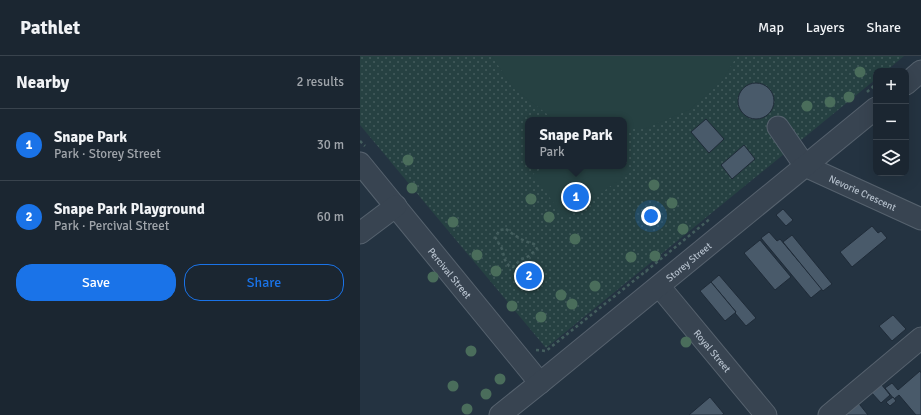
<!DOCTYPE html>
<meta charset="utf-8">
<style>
:root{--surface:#1b2631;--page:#28323d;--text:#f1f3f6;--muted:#a0a5ab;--line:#39434d;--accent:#1a73e8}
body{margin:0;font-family:Signika,sans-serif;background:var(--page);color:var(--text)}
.controls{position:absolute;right:12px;top:12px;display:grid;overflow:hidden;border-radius:8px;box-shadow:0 4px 16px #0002}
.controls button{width:36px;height:36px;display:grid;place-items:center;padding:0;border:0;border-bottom:1px solid var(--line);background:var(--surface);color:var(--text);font:20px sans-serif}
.you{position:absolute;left:291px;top:160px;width:14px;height:14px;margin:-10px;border:3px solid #fff;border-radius:50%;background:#1a73e8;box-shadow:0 0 0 6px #1a73e833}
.badge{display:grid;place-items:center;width:26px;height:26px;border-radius:50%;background:var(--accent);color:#fff;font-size:13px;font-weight:700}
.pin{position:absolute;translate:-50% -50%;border:2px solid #fff;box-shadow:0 1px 4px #0006}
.popup{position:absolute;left:165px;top:61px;width:102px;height:52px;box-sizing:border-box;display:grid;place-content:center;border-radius:8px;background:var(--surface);filter:drop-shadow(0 1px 3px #0005);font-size:13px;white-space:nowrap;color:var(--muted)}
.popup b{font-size:15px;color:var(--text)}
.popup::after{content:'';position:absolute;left:50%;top:100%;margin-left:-8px;border:8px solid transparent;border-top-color:var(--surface)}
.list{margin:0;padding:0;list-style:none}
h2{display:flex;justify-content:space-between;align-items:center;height:52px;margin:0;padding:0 16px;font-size:17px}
h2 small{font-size:13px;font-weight:400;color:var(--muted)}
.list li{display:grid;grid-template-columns:26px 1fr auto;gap:12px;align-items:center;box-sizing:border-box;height:72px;padding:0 16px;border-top:1px solid var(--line)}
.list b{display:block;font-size:15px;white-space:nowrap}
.list p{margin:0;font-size:13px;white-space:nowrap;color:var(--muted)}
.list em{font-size:13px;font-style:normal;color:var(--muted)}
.actions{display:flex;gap:8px;padding:12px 16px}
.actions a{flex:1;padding:9px 0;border:1px solid var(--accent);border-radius:16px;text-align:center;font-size:14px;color:var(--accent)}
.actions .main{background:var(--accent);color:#fff}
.icon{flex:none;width:22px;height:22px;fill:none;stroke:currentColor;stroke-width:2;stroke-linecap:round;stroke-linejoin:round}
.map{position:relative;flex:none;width:561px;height:359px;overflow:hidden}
header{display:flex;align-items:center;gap:24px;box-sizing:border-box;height:56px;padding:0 20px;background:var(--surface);border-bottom:1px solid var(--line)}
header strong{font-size:19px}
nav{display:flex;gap:22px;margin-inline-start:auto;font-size:14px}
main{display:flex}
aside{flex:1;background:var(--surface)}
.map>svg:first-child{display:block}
</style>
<header>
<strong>Pathlet</strong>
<nav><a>Map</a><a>Layers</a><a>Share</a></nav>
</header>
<main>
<aside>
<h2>Nearby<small>2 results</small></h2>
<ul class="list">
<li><span class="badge">1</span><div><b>Snape Park</b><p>Park · Storey Street</p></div><em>30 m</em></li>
<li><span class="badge">2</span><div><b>Snape Park Playground</b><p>Park · Percival Street</p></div><em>60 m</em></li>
</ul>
<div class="actions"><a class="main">Save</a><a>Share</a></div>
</aside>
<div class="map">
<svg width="561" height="359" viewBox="0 0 561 359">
<defs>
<pattern id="park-dots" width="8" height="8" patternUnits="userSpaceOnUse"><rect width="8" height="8" fill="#264142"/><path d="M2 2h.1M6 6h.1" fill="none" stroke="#435b5c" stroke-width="1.8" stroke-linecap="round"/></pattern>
</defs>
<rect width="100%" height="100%" fill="#243341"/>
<path fill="url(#park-dots)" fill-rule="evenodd" d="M 0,0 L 544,0 L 526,15 L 516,15 L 516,23 L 186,292 L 0,69 ZM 168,64 L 264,64 L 264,110 L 168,110 Z"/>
<g fill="#264142">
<path d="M 132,0 L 377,0 L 362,25 L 329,54 L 284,73 L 264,73 L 264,64 L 202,64 L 191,61 L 153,32 Z"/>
<path d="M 264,108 L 270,116 L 205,163 L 173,118 L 186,110 L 264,110 Z"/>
</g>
<g fill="#495a6a" stroke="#1f2b38">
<circle cx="396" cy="45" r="18"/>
<path d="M 346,63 L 364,83 L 349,97 L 331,76 Z"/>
<path d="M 384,89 L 395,103 L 372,123 L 361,109 Z"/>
<path d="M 423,153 L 433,164 L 426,170 L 416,159 Z"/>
<path d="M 512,170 L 518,177 L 521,175 L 527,182 L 492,211 L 480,196 Z"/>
<path d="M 409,176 L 417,185 L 420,183 L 462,233 L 451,242 L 401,182 Z"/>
<path d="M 432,179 L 472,228 L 463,235 L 423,186 Z"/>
<path d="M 400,184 L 431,221 L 415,234 L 384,197 Z"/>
<path d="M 359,219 L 396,262 L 386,270 L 375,257 L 376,256 L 351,226 Z"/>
<path d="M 351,226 L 376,256 L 365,265 L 340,235 Z"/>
<path d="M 533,259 L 546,273 L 532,285 L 519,270 Z"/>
<path d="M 560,315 L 561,317 L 561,359 L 556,359 L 539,339 L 534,343 L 525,332 L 532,327 L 538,334 Z"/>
<path d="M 521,328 L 530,339 L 521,347 L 511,336 Z"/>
<path d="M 350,341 L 364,358 L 362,359 L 329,359 Z"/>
<path d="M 533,341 L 536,345 L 530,350 L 526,346 Z"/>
<path d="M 496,344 L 508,359 L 478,359 Z"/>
</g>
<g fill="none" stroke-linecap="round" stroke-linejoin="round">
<g stroke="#56626e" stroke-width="23">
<g id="minor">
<path d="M 546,28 L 561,15"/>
<path id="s1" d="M 418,71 L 445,110 L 561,163"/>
<path id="s2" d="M 0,107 L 180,327"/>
<path d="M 0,177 L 36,150"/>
<path id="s3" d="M 299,230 L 406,359"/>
<path id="s4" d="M 140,359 L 180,327 L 516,52"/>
<path d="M 469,359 L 561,282"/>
</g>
</g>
<g stroke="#445e5e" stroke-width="2.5" stroke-dasharray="3 3" stroke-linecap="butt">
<path d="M 507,36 L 516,28"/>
<path d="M 0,85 L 5,90"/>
<path d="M 146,173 C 154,179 164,186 174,188 L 177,193 L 169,200 L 160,204 L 153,211 L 149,210 L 145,204 L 142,193 L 135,181 L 140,174 Z"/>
<path d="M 286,215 L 351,162"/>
<path d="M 176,294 L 186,295 L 286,215 L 287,216"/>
</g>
<use href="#minor" stroke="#384451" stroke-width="21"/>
</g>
<g fill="#4a6d5b">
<circle cx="500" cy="16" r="5.5"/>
<circle cx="489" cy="41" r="5.5"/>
<circle cx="470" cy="46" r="5.5"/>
<circle cx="447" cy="50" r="5.5"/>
<circle cx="48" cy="104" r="5.5"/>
<circle cx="294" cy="129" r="5.5"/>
<circle cx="52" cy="132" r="5.5"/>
<circle cx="171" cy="143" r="5.5"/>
<circle cx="312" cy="147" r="5.5"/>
<circle cx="189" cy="161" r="5.5"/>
<circle cx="93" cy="166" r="5.5"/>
<circle cx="323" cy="173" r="5.5"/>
<circle cx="215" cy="183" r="5.5"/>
<circle cx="117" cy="199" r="5.5"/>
<circle cx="295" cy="200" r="5.5"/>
<circle cx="271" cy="201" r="5.5"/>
<circle cx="136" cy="215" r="5.5"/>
<circle cx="73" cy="221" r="5.5"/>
<circle cx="235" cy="230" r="5.5"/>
<circle cx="201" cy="239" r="5.5"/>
<circle cx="212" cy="248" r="5.5"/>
<circle cx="152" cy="250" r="5.5"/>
<circle cx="181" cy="261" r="5.5"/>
<circle cx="326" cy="286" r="5.5"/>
<circle cx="111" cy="295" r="5.5"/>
<circle cx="140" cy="323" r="5.5"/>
<circle cx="93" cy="330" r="5.5"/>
<circle cx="126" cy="338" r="5.5"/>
<circle cx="107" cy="353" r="5.5"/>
</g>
<g text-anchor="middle" stroke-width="3" stroke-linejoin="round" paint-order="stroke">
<g font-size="10" fill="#b4bfcb" stroke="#1d2936">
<text dy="4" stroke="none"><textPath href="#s1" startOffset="111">Nevorie Crescent</textPath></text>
<text dy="4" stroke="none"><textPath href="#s4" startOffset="243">Storey Street</textPath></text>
<text dy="4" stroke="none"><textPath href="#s2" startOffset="142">Percival Street</textPath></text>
<text dy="4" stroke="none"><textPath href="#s3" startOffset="84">Royal Street</textPath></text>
</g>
</g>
</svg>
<div class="controls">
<button>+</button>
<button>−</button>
<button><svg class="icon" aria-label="layers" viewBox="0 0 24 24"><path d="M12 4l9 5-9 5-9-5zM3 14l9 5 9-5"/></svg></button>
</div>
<div class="you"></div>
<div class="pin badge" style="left:216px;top:141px">1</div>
<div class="popup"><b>Snape Park</b>Park</div>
<div class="pin badge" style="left:169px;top:220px">2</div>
</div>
</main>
